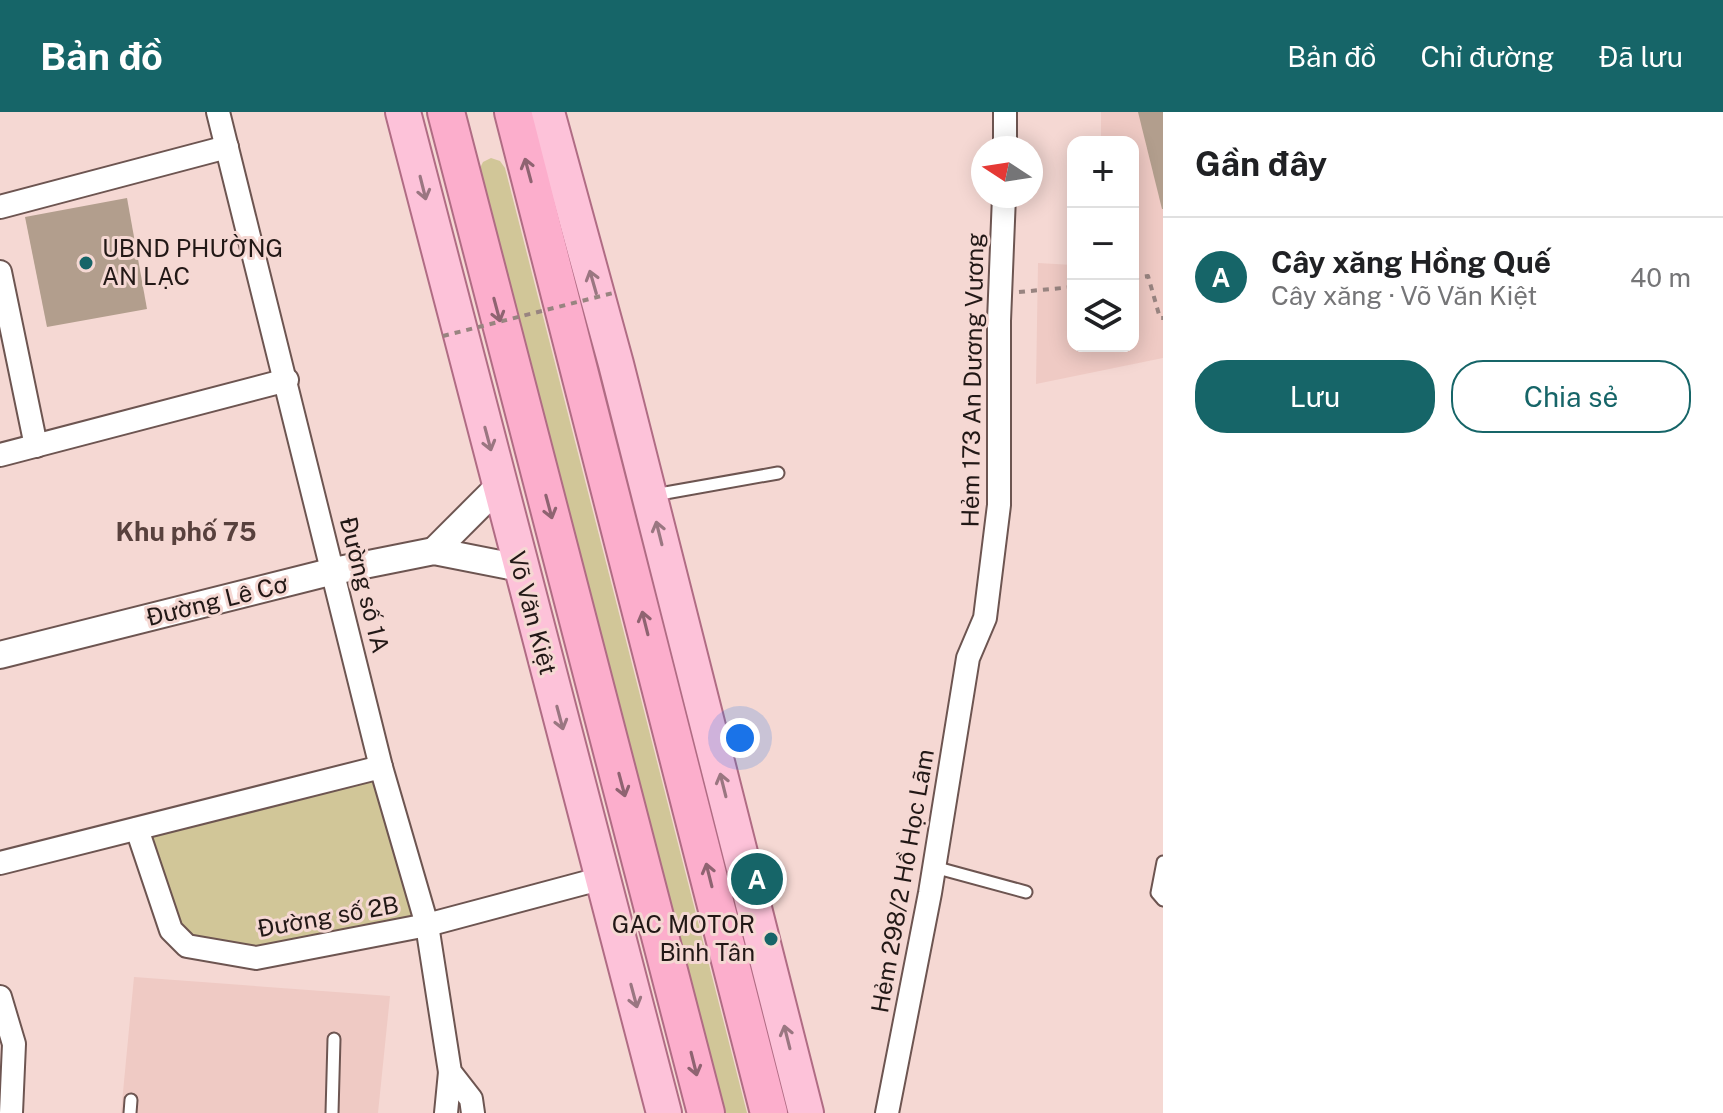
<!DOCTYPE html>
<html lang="vi">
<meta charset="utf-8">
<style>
:root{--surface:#fff;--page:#f6f6f6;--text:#202124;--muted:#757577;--line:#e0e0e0;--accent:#166568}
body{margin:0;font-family:"Public Sans",sans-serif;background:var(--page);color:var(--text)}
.controls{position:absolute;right:24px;top:24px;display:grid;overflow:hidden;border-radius:16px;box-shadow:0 4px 20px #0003}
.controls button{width:72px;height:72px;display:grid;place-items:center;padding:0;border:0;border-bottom:2px solid var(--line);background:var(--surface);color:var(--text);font:40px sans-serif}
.compass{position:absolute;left:971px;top:24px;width:72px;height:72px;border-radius:50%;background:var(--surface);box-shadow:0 4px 20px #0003;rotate:282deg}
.you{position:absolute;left:740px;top:626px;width:28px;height:28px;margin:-20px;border:6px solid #fff;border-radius:50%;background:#1a73e8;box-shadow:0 0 0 12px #1a73e833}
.badge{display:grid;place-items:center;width:52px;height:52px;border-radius:50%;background:var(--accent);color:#fff;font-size:26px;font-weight:700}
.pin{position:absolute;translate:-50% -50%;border:4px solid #fff;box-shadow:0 2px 8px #0006}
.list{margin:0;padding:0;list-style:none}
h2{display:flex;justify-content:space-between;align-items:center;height:104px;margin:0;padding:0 32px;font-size:34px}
h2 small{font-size:26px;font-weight:400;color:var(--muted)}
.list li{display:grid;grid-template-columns:52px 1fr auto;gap:24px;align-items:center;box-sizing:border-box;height:120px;padding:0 32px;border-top:2px solid var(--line)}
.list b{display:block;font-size:30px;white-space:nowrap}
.list p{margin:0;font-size:26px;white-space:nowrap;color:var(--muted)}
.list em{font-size:26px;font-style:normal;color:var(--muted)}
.actions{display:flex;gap:16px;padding:24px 32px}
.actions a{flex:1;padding:18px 0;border:2px solid var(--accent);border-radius:32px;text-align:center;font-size:28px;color:var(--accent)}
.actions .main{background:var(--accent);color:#fff}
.icon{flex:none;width:44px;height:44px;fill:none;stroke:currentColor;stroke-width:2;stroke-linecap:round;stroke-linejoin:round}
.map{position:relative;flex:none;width:1163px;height:1001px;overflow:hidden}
header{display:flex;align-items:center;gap:48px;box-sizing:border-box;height:112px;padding:0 40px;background:var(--accent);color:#fff}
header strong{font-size:38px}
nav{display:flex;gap:44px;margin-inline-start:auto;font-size:28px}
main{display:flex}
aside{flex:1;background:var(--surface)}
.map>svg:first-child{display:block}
</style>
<header>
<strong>Bản đồ</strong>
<nav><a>Bản đồ</a><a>Chỉ đường</a><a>Đã lưu</a></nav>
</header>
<main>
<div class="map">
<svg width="1163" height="1001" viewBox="0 0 1163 1001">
<rect width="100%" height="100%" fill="#f5d8d3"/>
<g fill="#efcac4">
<path d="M 1101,0 L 1163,0 L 1163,246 L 1036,272 L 1038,151 L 1073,153 L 1073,234 L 1133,234 L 1133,30 L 1101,30 Z"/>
<path d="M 134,865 L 390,884 L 378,1001 L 121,1001 Z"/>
</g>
<g fill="#d1c698">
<path d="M 491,46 L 500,49 L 505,56 L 747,1001 L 719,1001 L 479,58 L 483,50 Z"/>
<path d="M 374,665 L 415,808 L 253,839 L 191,826 L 178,815 L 150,724 Z"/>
</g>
<g fill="#b29e8d">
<path d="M 1138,0 L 1163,0 L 1163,97 L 1162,97 Z"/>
<path d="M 127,86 L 147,197 L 47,215 L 25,105 Z"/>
</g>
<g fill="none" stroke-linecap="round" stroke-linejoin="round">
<g stroke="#6d5551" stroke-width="15">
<g id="service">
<path d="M 654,383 L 778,361"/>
<path d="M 1163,750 L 1157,781 L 1163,788"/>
<path d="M 934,755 L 1026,780"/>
<path d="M 130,1001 L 131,988"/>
<path d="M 332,1001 L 334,927"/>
</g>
</g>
<g stroke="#6d5551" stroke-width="26">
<g id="minor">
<path d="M 218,0 L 381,655 L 427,813 L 450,960 L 471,987 L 473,1001"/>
<path d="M 1005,36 L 1005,0"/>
<path d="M 0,95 L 227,35"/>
<path d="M 0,160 L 36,334"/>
<path d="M 0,343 L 287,268"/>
<path d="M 137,717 L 171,818 L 187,834 L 256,846 L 427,813 L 603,766"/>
<path d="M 0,751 L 381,655"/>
<path d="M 0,885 L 14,932 L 11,1001"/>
<path d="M 446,1001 L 450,960"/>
<path d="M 887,1001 L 930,781 L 968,546 L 985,506 L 999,393 L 999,209 L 1004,84"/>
</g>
</g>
<g stroke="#6d5551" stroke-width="30">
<g id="tertiary">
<path d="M 434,439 L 500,373"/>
<path d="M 0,543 L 334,459 L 434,439 L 520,456"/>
</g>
</g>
<g stroke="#b06c84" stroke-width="38">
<g id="primary">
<path d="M 403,0 L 664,1001"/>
<path d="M 547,0 L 616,252 L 806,1001"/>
</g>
</g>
<g stroke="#b06c84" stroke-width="40">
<g id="trunk">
<path d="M 446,0 L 706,1001"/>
<path d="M 513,0 L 769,1001"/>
</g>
</g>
<g stroke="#988480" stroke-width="4" stroke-dasharray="6 6" stroke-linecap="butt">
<path d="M 1133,166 L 1148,164 L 1160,206 L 1163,206"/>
<path d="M 1019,180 L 1073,175"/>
</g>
<use href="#service" stroke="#fff" stroke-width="11"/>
<use href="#minor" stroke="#fff" stroke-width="22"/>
<use href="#tertiary" stroke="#fff" stroke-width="26"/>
<use href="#primary" stroke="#fdc2d9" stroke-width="34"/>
<use href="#trunk" stroke="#fcaecc" stroke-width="36"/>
<path stroke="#988480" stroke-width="4" stroke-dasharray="6 6" stroke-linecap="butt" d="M 443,224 L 613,181"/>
</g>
<defs><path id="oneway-shaft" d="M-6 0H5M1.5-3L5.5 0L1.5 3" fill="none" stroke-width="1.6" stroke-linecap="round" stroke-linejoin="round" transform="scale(2)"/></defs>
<g stroke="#8f6371">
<use href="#oneway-shaft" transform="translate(528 58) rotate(-105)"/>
<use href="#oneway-shaft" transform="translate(497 198) rotate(75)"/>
<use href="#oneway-shaft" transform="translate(549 395) rotate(75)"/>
<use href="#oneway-shaft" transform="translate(645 511) rotate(-104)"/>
<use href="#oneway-shaft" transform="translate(622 673) rotate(75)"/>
<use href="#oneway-shaft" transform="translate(709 763) rotate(-104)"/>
<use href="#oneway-shaft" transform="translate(694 952) rotate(76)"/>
</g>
<g stroke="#9a7681">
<use href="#oneway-shaft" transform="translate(423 76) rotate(76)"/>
<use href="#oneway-shaft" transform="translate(593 170) rotate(-106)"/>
<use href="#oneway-shaft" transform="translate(488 327) rotate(75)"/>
<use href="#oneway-shaft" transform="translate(659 421) rotate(-104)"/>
<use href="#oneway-shaft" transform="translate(560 606) rotate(75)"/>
<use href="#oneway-shaft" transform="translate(723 673) rotate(-104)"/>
<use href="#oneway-shaft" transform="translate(634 884) rotate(75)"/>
<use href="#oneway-shaft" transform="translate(787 925) rotate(-104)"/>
</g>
<g fill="#166568" stroke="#f5d8d3" stroke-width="3">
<circle cx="86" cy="151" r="8"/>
<circle cx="771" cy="827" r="8"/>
</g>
<g text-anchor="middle" stroke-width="6" stroke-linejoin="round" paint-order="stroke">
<g font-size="24" fill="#221816" stroke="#f5d8d3" text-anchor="start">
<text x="102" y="145">UBND PHƯỜNG<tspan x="102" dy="28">AN LẠC</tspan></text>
<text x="755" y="821" text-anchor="end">GAC MOTOR<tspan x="755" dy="28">Bình Tân</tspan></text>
</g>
<g font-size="24" fill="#221816" stroke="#f5d8d3">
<text transform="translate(973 268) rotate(-89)" y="8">Hẻm 173 An Dương Vương</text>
<text transform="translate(364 473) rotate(76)" y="8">Đường số 1A</text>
<text transform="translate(217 489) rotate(-14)" y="8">Đường Lê Cơ</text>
<text transform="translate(532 501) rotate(75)" y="8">Võ Văn Kiệt</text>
<text transform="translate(903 769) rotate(-80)" y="8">Hẻm 298/2 Hồ Học Lãm</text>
<text transform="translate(328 805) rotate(-10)" y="8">Đường số 2B</text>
</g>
<g font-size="26" font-weight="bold" fill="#58413d" stroke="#f5d8d3">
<text x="186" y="429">Khu phố 75</text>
</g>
</g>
</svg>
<div class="controls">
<button>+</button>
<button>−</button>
<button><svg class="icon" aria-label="layers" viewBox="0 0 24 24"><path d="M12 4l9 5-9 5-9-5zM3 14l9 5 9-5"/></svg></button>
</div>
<svg class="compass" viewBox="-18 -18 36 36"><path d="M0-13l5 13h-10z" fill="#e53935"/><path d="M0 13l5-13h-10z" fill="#757577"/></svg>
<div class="you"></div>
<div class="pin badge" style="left:757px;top:767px">A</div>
</div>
<aside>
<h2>Gần đây<small></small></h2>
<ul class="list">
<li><span class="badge">A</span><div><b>Cây xăng Hồng Quế</b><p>Cây xăng · Võ Văn Kiệt</p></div><em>40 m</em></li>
</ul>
<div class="actions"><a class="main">Lưu</a><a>Chia sẻ</a></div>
</aside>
</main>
